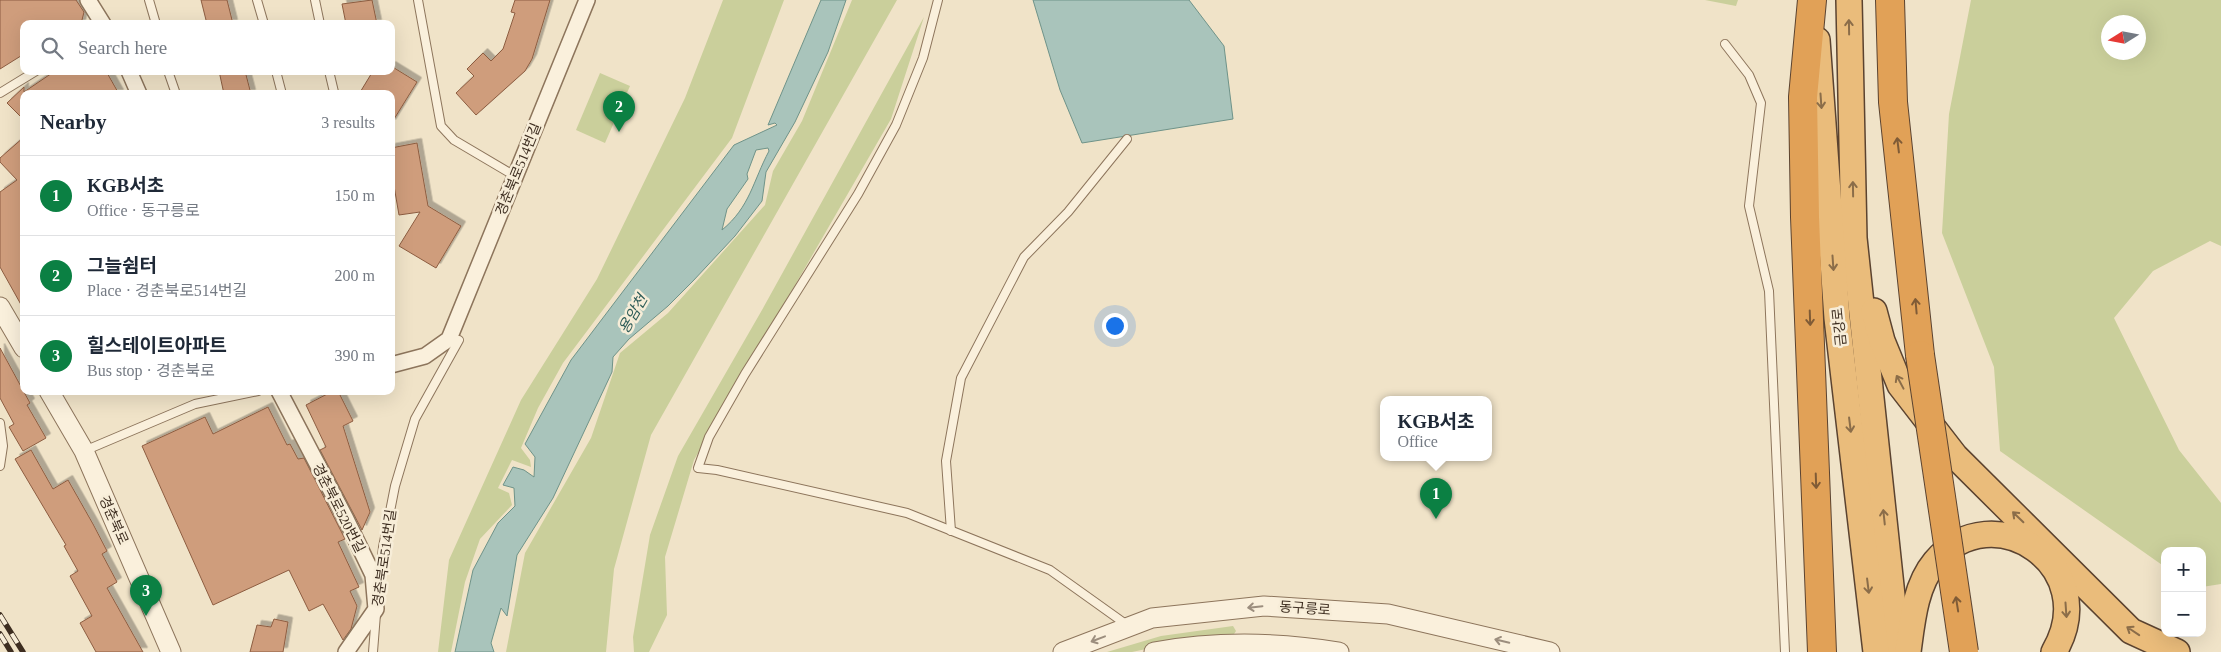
<!DOCTYPE html>
<meta charset="utf-8">
<style>
:root{--surface:#fff;--page:#f6f6f7;--text:#1f2937;--muted:#747a83;--line:#e0e1e3;--accent:#0b8043}
body{margin:0;font-family:"Times New Roman","Noto Sans KR",serif;background:var(--page);color:var(--text)}
.controls{position:absolute;right:15px;bottom:15px;display:grid;overflow:hidden;border-radius:10px;box-shadow:0 5px 20px #0002}
.controls button{width:45px;height:45px;display:grid;place-items:center;padding:0;border:0;border-bottom:1px solid var(--line);background:var(--surface);color:var(--text);font:25px sans-serif}
.compass{position:absolute;left:2101px;top:15px;width:45px;height:45px;border-radius:50%;background:var(--surface);box-shadow:0 5px 20px #0002;rotate:259deg}
.you{position:absolute;left:1114px;top:325px;width:18px;height:18px;margin:-12px;border:4px solid #fff;border-radius:50%;background:#1a73e8;box-shadow:0 0 0 8px #1a73e833}
.badge{display:grid;place-items:center;width:32px;height:32px;border-radius:50%;background:var(--accent);color:#fff;font-size:16px;font-weight:700}
.pin{position:absolute;translate:-50% -41px;filter:drop-shadow(0 1px 2px #0008)}
.pin::after{content:'';position:absolute;top:26px;width:18px;height:15px;background:inherit;clip-path:polygon(0 0,100% 0,50% 100%)}
.popup{position:absolute;left:1380px;top:396px;width:112px;height:65px;box-sizing:border-box;display:grid;place-content:center;border-radius:10px;background:var(--surface);filter:drop-shadow(0 1px 4px #0005);font-size:16px;white-space:nowrap;color:var(--muted)}
.popup b{font-size:19px;color:var(--text)}
.popup::after{content:'';position:absolute;left:50%;top:100%;margin-left:-10px;border:10px solid transparent;border-top-color:var(--surface)}
.list{margin:0;padding:0;list-style:none}
h2{display:flex;justify-content:space-between;align-items:center;height:65px;margin:0;padding:0 20px;font-size:21px}
h2 small{font-size:16px;font-weight:400;color:var(--muted)}
.list li{display:grid;grid-template-columns:32px 1fr auto;gap:15px;align-items:center;box-sizing:border-box;height:80px;padding:0 20px;border-top:1px solid var(--line)}
.list b{display:block;font-size:19px;white-space:nowrap}
.list p{margin:0;font-size:16px;white-space:nowrap;color:var(--muted)}
.list em{font-size:16px;font-style:normal;color:var(--muted)}
.icon{flex:none;width:28px;height:28px;fill:none;stroke:currentColor;stroke-width:2;stroke-linecap:round;stroke-linejoin:round}
.map{position:relative;flex:none;width:2221px;height:652px;overflow:hidden}
.search{position:absolute;background:var(--surface);box-shadow:0 5px 20px #0002;left:20px;top:20px;width:375px;height:55px;display:flex;align-items:center;gap:12px;box-sizing:border-box;padding:0 18px;border-radius:10px;color:var(--muted);font-size:19px}
.panel{position:absolute;background:var(--surface);box-shadow:0 5px 20px #0002;left:20px;top:90px;width:375px;height:305px;border-radius:10px}
.map>svg:first-child{display:block}
</style>
<div class="map">
<svg width="2221" height="652" viewBox="0 0 2221 652">
<defs>
<filter id="shadow"><feDropShadow dx="4.5" dy="-4.5" stdDeviation="0" flood-color="#0004"/></filter>
</defs>
<rect width="100%" height="100%" fill="#f0e3c8"/>
<g fill="#cacf9b" fill-rule="evenodd">
<path d="M 723,0 L 784,0 L 732,138 L 563,363 L 538,408 L 521,448 L 530,460 L 531,467 L 512,460 L 498,488 L 509,493 L 512,505 L 480,539 L 465,582 L 451,652 L 438,652 L 449,560 L 521,400 L 597,279 L 685,98 Z"/>
<path d="M 852,0 L 897,0 L 651,435 L 614,569 L 606,652 L 506,652 L 525,553 L 591,438 L 620,353 L 668,313 L 765,205 L 773,171 L 802,121 Z"/>
<path d="M 1705,0 L 1738,0 L 1736,6 Z"/>
<path d="M 1971,0 L 2221,0 L 2221,246 L 2210,241 L 2153,271 L 2114,318 L 2179,450 L 2221,503 L 2221,584 L 2202,587 L 2202,551 L 2165,551 L 2165,567 L 2000,451 L 1994,367 L 1942,233 L 1949,114 ZM 2138,22 L 2138,52 L 2108,52 L 2108,22 Z"/>
<path d="M 924,17 L 891,119 L 694,460 L 665,557 L 667,615 L 649,652 L 634,652 L 633,637 L 650,535 L 678,456 L 762,310 Z"/>
<path d="M 600,73 L 630,86 L 605,143 L 576,130 Z"/>
<path d="M 1233,626 L 1236,631 L 1234,634 L 1197,638 L 1132,652 L 1107,652 L 1161,636 Z"/>
</g>
<g fill="#a9c4bb" stroke="#6f9389" fill-rule="evenodd">
<path d="M 821,0 L 846,0 L 828,52 L 795,122 L 766,172 L 762,201 L 735,236 L 693,281 L 668,306 L 629,339 L 613,357 L 612,372 L 553,498 L 517,555 L 507,616 L 501,608 L 491,643 L 494,652 L 455,652 L 473,570 L 498,523 L 515,506 L 514,488 L 503,485 L 513,467 L 524,470 L 534,477 L 535,457 L 525,444 L 571,360 L 734,145 L 777,125 L 775,123 L 768,125 ZM 768,148 L 769,151 C 753,181 750,207 722,230 L 727,209 L 748,179 L 747,174 L 756,150 Z"/>
<path d="M 1033,0 L 1189,0 L 1224,46 L 1233,119 L 1082,143 L 1060,90 Z"/>
</g>
<g fill="#cf9d7c" stroke="#8d5d41" filter="url(#shadow)">
<path d="M 0,0 L 76,0 L 84,12 L 81,24 L 24,24 L 24,54 L 0,69 Z"/>
<path d="M 201,0 L 227,0 L 233,24 L 207,24 Z"/>
<path d="M 372,0 L 377,24 L 346,24 L 342,4 Z"/>
<path d="M 515,0 L 550,0 L 532,59 L 525,71 L 476,115 L 456,93 L 474,76 L 467,69 L 483,53 L 491,61 L 503,49 L 515,13 L 511,12 Z"/>
<path d="M 391,66 L 417,82 L 391,124 L 391,94 L 359,94 L 373,71 L 391,71 Z"/>
<path d="M 55,71 L 106,71 L 119,94 L 24,94 L 24,120 L 7,103 L 24,87 L 24,92 Z"/>
<path d="M 219,71 L 245,71 L 251,94 L 224,94 Z"/>
<path d="M 24,137 L 24,310 L 0,267 L 0,192 L 17,180 L 0,162 L 0,158 Z"/>
<path d="M 417,143 L 428,206 L 461,226 L 436,268 L 399,246 L 420,212 L 399,215 L 394,186 L 391,187 L 391,148 Z"/>
<path d="M 0,348 L 30,403 L 27,405 L 46,438 L 23,451 L 9,427 L 14,424 L 0,398 Z"/>
<path d="M 333,391 L 338,391 L 353,421 L 343,426 L 370,512 L 362,530 L 320,450 L 326,447 L 306,405 Z"/>
<path d="M 268,407 L 287,445 L 290,444 L 298,459 L 304,458 L 345,539 L 338,542 L 359,587 L 350,591 L 357,606 L 351,629 L 343,640 L 323,604 L 309,611 L 289,570 L 213,605 L 142,446 L 205,417 L 213,434 Z"/>
<path d="M 31,450 L 53,489 L 68,480 L 93,524 L 107,551 L 102,554 L 117,582 L 107,588 L 143,652 L 96,652 L 80,623 L 92,616 L 70,576 L 78,571 L 64,546 L 66,545 L 15,459 Z"/>
<path d="M 274,619 L 288,622 L 283,652 L 250,652 L 257,625 L 271,627 Z"/>
</g>
<g fill="none" stroke-linecap="round" stroke-linejoin="round">
<g stroke="#8d755c" stroke-width="10">
<g id="service">
<path d="M 149,0 L 156,24"/>
<path d="M 257,0 L 264,24"/>
<path d="M 315,0 L 320,24"/>
<path d="M 418,0 L 441,126 L 454,140 L 515,176"/>
<path d="M 938,0 L 923,58 L 896,125 L 858,194 L 745,374 L 709,437 L 698,468 L 717,470 L 907,513 L 1050,570 L 1127,625"/>
<path d="M 1725,44 L 1749,75 L 1761,103 L 1749,206 L 1769,291 L 1785,652"/>
<path d="M 168,71 L 176,94"/>
<path d="M 276,71 L 282,94"/>
<path d="M 329,71 L 334,92"/>
<path d="M 0,93 L 36,71"/>
<path d="M 0,423 L 3,446 L 0,466"/>
<path d="M 84,451 L 195,404 L 258,391"/>
<path d="M 951,531 L 946,461 L 961,378 L 1024,257 L 1068,212 L 1127,139"/>
<path d="M 379,583 L 383,547 L 395,486 L 415,419 L 459,340 L 449,339"/>
<path d="M 373,652 L 376,614"/>
</g>
</g>
<g stroke="#8d755c" stroke-width="18">
<g id="minor">
<path d="M 88,0 L 103,24"/>
<path d="M 129,71 L 139,94"/>
<path d="M 391,365 L 425,356 L 449,339 L 587,0"/>
<path d="M 279,391 L 346,519 L 373,575 L 376,609 L 346,652"/>
</g>
</g>
<g stroke="#8d755c" stroke-width="21">
<g id="tertiary">
<path d="M 0,307 L 24,348"/>
<path d="M 49,391 L 84,451 L 171,652"/>
<path d="M 1063,652 L 1152,618 L 1264,606 L 1388,614 L 1550,652"/>
<path d="M 1154,652 C 1215,641 1278,642 1339,652"/>
</g>
</g>
<g stroke="#5b4330" stroke-width="28">
<g id="trunk">
<path d="M 1849,0 L 1854,238 L 1898,652"/>
<path d="M 1817,40 L 1837,318 L 1876,652"/>
<path d="M 1874,311 L 1882,341 L 1900,385 L 1955,456 L 2131,631 L 2177,652"/>
<path d="M 1908,652 C 1912,622 1915,586 1935,562 C 1993,492 2104,567 2054,652"/>
</g>
</g>
<g stroke="#5b4330" stroke-width="30">
<g id="motorway">
<path d="M 1812,0 L 1803,97 L 1805,217 L 1822,652"/>
<path d="M 1890,0 L 1893,102 L 1920,355"/>
</g>
</g>
<use href="#service" stroke="#faf0dc" stroke-width="8"/>
<use href="#minor" stroke="#faf0dc" stroke-width="15"/>
<use href="#tertiary" stroke="#faf0dc" stroke-width="19"/>
<use href="#trunk" stroke="#eabc7b" stroke-width="25"/>
<use href="#motorway" stroke="#e1a157" stroke-width="28"/>
<g stroke="#3d2d20" stroke-width="5.5">
<g id="rail">
<path d="M 0,615 L 23,652"/>
<path d="M 0,634 L 11,652"/>
</g>
</g>
<use href="#rail" stroke="#f7edd8" stroke-width="4" stroke-dasharray="11" stroke-linecap="butt"/>
<g stroke="#5b4330" stroke-width="30" stroke-linecap="butt">
<path id="motorway-bridge" d="M 1920,355 L 1964,652"/>
</g>
<use href="#motorway-bridge" stroke="#e1a157" stroke-width="28"/>
</g>
<defs><path id="oneway-shaft" d="M-6 0H5M1.5-3L5.5 0L1.5 3" fill="none" stroke-width="1.6" stroke-linecap="round" stroke-linejoin="round" transform="scale(1.25)"/></defs>
<g stroke="#8b6d49">
<use href="#oneway-shaft" transform="translate(1849 27) rotate(-91)"/>
<use href="#oneway-shaft" transform="translate(1821 101) rotate(86)"/>
<use href="#oneway-shaft" transform="translate(1853 189) rotate(-91)"/>
<use href="#oneway-shaft" transform="translate(1833 263) rotate(86)"/>
<use href="#oneway-shaft" transform="translate(1900 382) rotate(-118)"/>
<use href="#oneway-shaft" transform="translate(1850 425) rotate(83)"/>
<use href="#oneway-shaft" transform="translate(1884 517) rotate(-96)"/>
<use href="#oneway-shaft" transform="translate(2018 517) rotate(-136)"/>
<use href="#oneway-shaft" transform="translate(1868 586) rotate(83)"/>
<use href="#oneway-shaft" transform="translate(2066 610) rotate(86)"/>
<use href="#oneway-shaft" transform="translate(2133 631) rotate(-146)"/>
</g>
<g stroke="#7f5b36">
<use href="#oneway-shaft" transform="translate(1898 145) rotate(-97)"/>
<use href="#oneway-shaft" transform="translate(1916 306) rotate(-95)"/>
<use href="#oneway-shaft" transform="translate(1810 318) rotate(88)"/>
<use href="#oneway-shaft" transform="translate(1816 481) rotate(88)"/>
<use href="#oneway-shaft" transform="translate(1957 604) rotate(-99)"/>
</g>
<g stroke="#9c8e7e">
<use href="#oneway-shaft" transform="translate(1255 607) rotate(174)"/>
<use href="#oneway-shaft" transform="translate(1098 639) rotate(159)"/>
<use href="#oneway-shaft" transform="translate(1502 641) rotate(-167)"/>
</g>
<g text-anchor="middle" stroke-width="5" stroke-linejoin="round" paint-order="stroke">
<g font-size="14" fill="#3d2d20" stroke="#f7edd8">
<text transform="translate(518 169) rotate(-68)" y="5">경춘북로514번길</text>
<text transform="translate(1839 327) rotate(-96)" y="5">금강로</text>
<text transform="translate(339 508) rotate(63)" y="5">경춘북로520번길</text>
<text transform="translate(114 520) rotate(66)" y="5">경춘북로</text>
<text transform="translate(384 558) rotate(-82)" y="5">경춘북로514번길</text>
<text transform="translate(1305 608) rotate(4)" y="5">동구릉로</text>
</g>
<g font-size="15" font-style="italic" fill="#2f5d59" stroke="#f7edd8">
<text transform="translate(633 314) rotate(-60)" y="5">용암천</text>
</g>
</g>
</svg>
<div class="controls">
<button>+</button>
<button>−</button>
</div>
<svg class="compass" viewBox="-18 -18 36 36"><path d="M0-13l5 13h-10z" fill="#e53935"/><path d="M0 13l5-13h-10z" fill="#747a83"/></svg>
<div class="you"></div>
<div class="pin badge" style="left:1436px;top:519px">1</div>
<div class="popup"><b>KGB서초</b>Office</div>
<div class="pin badge" style="left:619px;top:132px">2</div>
<div class="pin badge" style="left:146px;top:616px">3</div>
<div class="search"><svg class="icon" aria-label="search" viewBox="0 0 24 24"><circle cx="10" cy="10" r="6"/><path d="M15 15l6 6"/></svg>Search here</div>
<section class="panel">
<h2>Nearby<small>3 results</small></h2>
<ul class="list">
<li><span class="badge">1</span><div><b>KGB서초</b><p>Office · 동구릉로</p></div><em>150 m</em></li>
<li><span class="badge">2</span><div><b>그늘쉼터</b><p>Place · 경춘북로514번길</p></div><em>200 m</em></li>
<li><span class="badge">3</span><div><b>힐스테이트아파트</b><p>Bus stop · 경춘북로</p></div><em>390 m</em></li>
</ul>
</section>
</div>
